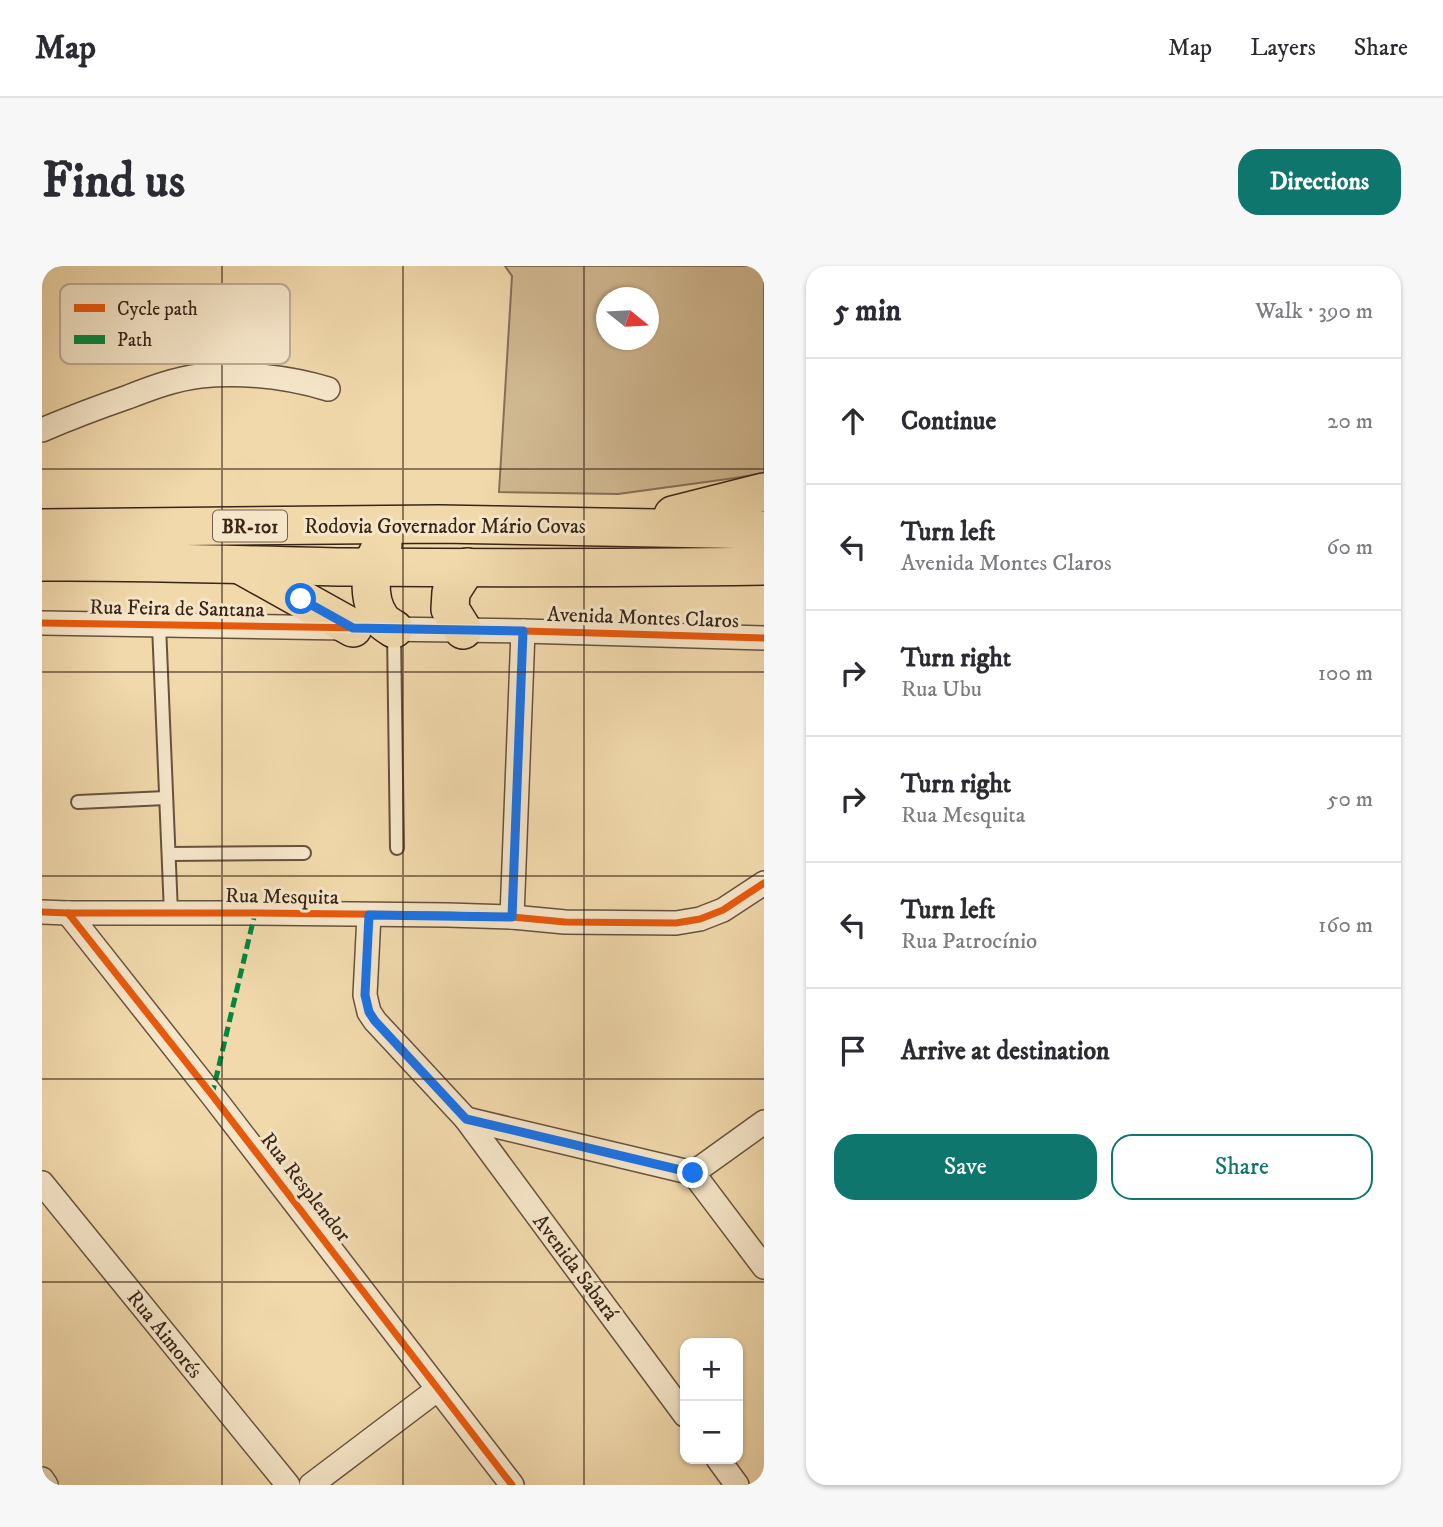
<!DOCTYPE html>
<meta charset="utf-8">
<style>
:root{--surface:#fff;--page:#f7f7f7;--text:#2b2b33;--muted:#7c7c81;--line:#e1e1e2;--accent:#0f766e}
body{margin:0;font-family:"IM FELL DW Pica",serif;background:var(--page);color:var(--text)}
.controls{position:absolute;right:21px;bottom:21px;display:grid;overflow:hidden;border-radius:14px;box-shadow:0 2px 5px #0004}
.controls button{width:63px;height:63px;display:grid;place-items:center;padding:0;border:0;border-bottom:2px solid var(--line);background:var(--surface);color:var(--text);font:35px sans-serif}
.compass{position:absolute;left:554px;top:21px;width:63px;height:63px;border-radius:50%;background:var(--surface);box-shadow:0 2px 5px #0004;rotate:108deg}
.stop{position:absolute;width:21px;height:21px;margin:-16px;border:5px solid #1a73e8;border-radius:50%;background:#fff}
.stop.end{background:#1a73e8;border-color:#fff;box-shadow:0 2px 7px #0008}
.list{margin:0;padding:0;list-style:none}
h2{display:flex;justify-content:space-between;align-items:center;height:91px;margin:0;padding:0 28px;font-size:30px}
h2 small{font-size:23px;font-weight:400;color:var(--muted)}
.list li{display:grid;grid-template-columns:46px 1fr auto;gap:21px;align-items:center;box-sizing:border-box;height:126px;padding:0 28px;border-top:2px solid var(--line)}
.list b{display:block;font-size:26px;white-space:nowrap}
.list p{margin:0;font-size:23px;white-space:nowrap;color:var(--muted)}
.list em{font-size:23px;font-style:normal;color:var(--muted)}
.actions{display:flex;gap:14px;padding:21px 28px}
.actions a{flex:1;padding:16px 0;border:2px solid var(--accent);border-radius:21px;text-align:center;font-size:24px;color:var(--accent)}
.actions .main{background:var(--accent);color:#fff}
.icon{flex:none;width:38px;height:38px;fill:none;stroke:currentColor;stroke-width:2;stroke-linecap:round;stroke-linejoin:round}
.map{position:relative;flex:none;width:722px;height:1219px;overflow:hidden;border-radius:21px}
header{display:flex;align-items:center;gap:42px;box-sizing:border-box;height:98px;padding:0 35px;background:var(--surface);border-bottom:2px solid var(--line)}
header strong{font-size:33px}
nav{display:flex;gap:38px;margin-inline-start:auto;font-size:24px}
.intro{display:flex;align-items:center;justify-content:space-between;box-sizing:border-box;height:168px;padding:0 42px}
h1{margin:0;font-size:49px}
.button{padding:18px 32px;border-radius:21px;background:var(--accent);color:#fff;font-size:24px;font-weight:700}
main{display:flex;gap:42px;padding:0 42px}
aside{flex:1;background:var(--surface);border-radius:21px;box-shadow:0 2px 5px #0004}
.map>svg:first-child{display:block}
</style>
<header>
<strong>Map</strong>
<nav><a>Map</a><a>Layers</a><a>Share</a></nav>
</header>
<div class="intro"><h1>Find us</h1><a class="button">Directions</a></div>
<main>
<div class="map">
<svg width="722" height="1219" viewBox="0 0 722 1219">
<rect width="100%" height="100%" fill="#f1d9ac"/>
<filter id="stains"><feTurbulence type="fractalNoise" baseFrequency=".00286" numOctaves="4"/><feColorMatrix values="0 0 0 0 .2 0 0 0 0 .09 0 0 0 0 .02 0 0 0 .5 -.17"/></filter>
<radialGradient id="worn" r=".72"><stop offset=".6" stop-color="#630" stop-opacity="0"/><stop offset="1" stop-color="#630" stop-opacity=".3"/></radialGradient>
<path fill="#d2ba93" stroke="#867056" stroke-width="2" fill-rule="evenodd" d="M 463,0 L 722,0 L 722,207 L 693,212 L 576,228 L 457,226 L 470,10 ZM 564,32 L 606,32 L 606,74 L 564,74 Z"/>
<g fill="none" stroke-linecap="round" stroke-linejoin="round">
<g stroke="#67523d" stroke-width="16">
<g id="lane">
<path d="M 117,359 L 129,647"/>
<path d="M 352,366 L 355,582"/>
<path d="M 36,536 L 124,532"/>
<path d="M 127,588 L 262,587"/>
</g>
</g>
<g stroke="#67523d" stroke-width="26">
<g id="street">
<path d="M 0,164 C 28,152 57,141 86,131 C 109,122 133,113 158,110 C 200,106 246,111 286,123"/>
<path d="M 0,357 L 302,362"/>
<path d="M 340,363 L 481,365 L 722,372"/>
<path d="M 0,646 L 26,647 L 213,647 L 406,649 L 470,651 L 523,656 L 634,657 L 658,653 L 681,644 L 722,617"/>
<path d="M 26,647 L 170,829 L 470,1219"/>
<path d="M 327,649 L 323,729 L 327,746 L 333,755 L 424,853 L 643,1149"/>
<path d="M 470,651 L 481,365"/>
<path d="M 424,853 L 651,907"/>
<path d="M 651,907 L 722,1001"/>
<path d="M 651,907 L 722,856"/>
<path d="M 0,917 L 246,1219"/>
<path d="M 676,1193 L 695,1219"/>
<path d="M 0,1213 L 4,1219"/>
<path d="M 269,1219 L 396,1123"/>
</g>
</g>
<g stroke="#392518" stroke-width="40">
<g id="primary">
<path d="M 631,249 L 722,226"/>
<path d="M 0,262 L 397,258 L 722,264"/>
<path d="M 341,279 C 326,297 325,334 339,353 C 342,357 347,360 352,363"/>
<path d="M 0,296 C 101,295 202,299 303,301 C 442,302 582,302 722,300"/>
<path d="M 202,301 L 311,362"/>
<path d="M 421,364 L 408,343 L 409,326 L 425,301"/>
</g>
</g>
<use href="#lane" stroke="#f6e6c9" stroke-width="12"/>
<use href="#street" stroke="#f6e6c9" stroke-width="23"/>
<use href="#primary" stroke="#f1d9ac" stroke-width="37"/>
<path stroke="#00873e" stroke-width="5" stroke-dasharray="10 5" stroke-linecap="butt" d="M 170,829 L 213,647"/>
<g stroke="#f6e6c9" stroke-width="11">
<g id="cycleway">
<path d="M 0,357 L 449,364 L 722,372"/>
<path d="M 0,646 L 26,647 L 213,647 L 406,649 L 470,651 L 523,656 L 634,657 L 658,653 L 681,644 L 722,617"/>
<path d="M 26,647 L 170,829 L 470,1219"/>
</g>
</g>
<use href="#cycleway" stroke="#e8590c" stroke-width="7"/>
</g>
<g fill="none" stroke-linecap="round" stroke-linejoin="round">
<path stroke="#1a73e8" stroke-width="9" d="M 259,333 L 311,362 L 481,365 L 470,651 L 327,649 L 323,729 L 327,746 L 333,755 L 424,853 L 651,907"/>
</g>
<path fill="none" stroke="#392518" stroke-width="2" stroke-opacity="0.55" d="M 180,0 L 180,1219M 361,0 L 361,1219M 542,0 L 542,1219M 0,203 L 722,203M 0,406 L 722,406M 0,610 L 722,610M 0,813 L 722,813M 0,1016 L 722,1016"/>
<g text-anchor="middle" stroke-width="6" stroke-linejoin="round" paint-order="stroke">
<rect fill="#f6e6c9" stroke="#725f4d" stroke-width="2" x="171" y="244.5" width="74" height="31" rx="5"/>
<g font-size="19" font-weight="bold" fill="#392518">
<text x="208" y="267">BR-101</text>
</g>
<g font-size="21" fill="#392518" stroke="#f6e6c9">
<text x="403" y="267">Rodovia Governador Mário Covas</text>
<text transform="translate(135 342) rotate(1)" y="7">Rua Feira de Santana</text>
<text transform="translate(601 351) rotate(2)" y="7">Avenida Montes Claros</text>
<text transform="translate(240 630) rotate(1)" y="7">Rua Mesquita</text>
<text transform="translate(264 921) rotate(52)" y="7">Rua Resplendor</text>
<text transform="translate(534 1001) rotate(53)" y="7">Avenida Sabará</text>
<text transform="translate(123 1068) rotate(51)" y="7">Rua Aimorés</text>
</g>
</g>
<rect x="18" y="18" width="230" height="80" rx="10" fill="#f6e6c9" stroke="#bdac94" stroke-width="2"/>
<rect x="32" y="38" width="31" height="8" fill="#e8590c"/>
<rect x="32" y="69" width="31" height="9" fill="#00873e"/>
<g font-size="19" fill="#392518">
<text x="75" y="49">Cycle path</text>
<text x="75" y="80">Path</text>
</g>
<rect width="100%" height="100%" filter="url(#stains)"/>
<rect width="100%" height="100%" fill="url(#worn)"/>
</svg>
<div class="controls">
<button>+</button>
<button>−</button>
</div>
<svg class="compass" viewBox="-18 -18 36 36"><path d="M0-13l5 13h-10z" fill="#e53935"/><path d="M0 13l5-13h-10z" fill="#7c7c81"/></svg>
<div class="stop" style="left:259px;top:333px"></div>
<div class="stop end" style="left:651px;top:907px"></div>
</div>
<aside>
<h2>5 min<small>Walk · 390 m</small></h2>
<ul class="list">
<li><svg class="icon" aria-label="ahead" viewBox="0 0 24 24"><path d="M12 20V5M6 11l6-6 6 6"/></svg><div><b>Continue</b></div><em>20 m</em></li>
<li><svg class="icon" aria-label="left" viewBox="0 0 24 24"><path d="M17 20v-9H6M10 6l-5 5 5 5"/></svg><div><b>Turn left</b><p>Avenida Montes Claros</p></div><em>60 m</em></li>
<li><svg class="icon" aria-label="right" viewBox="0 0 24 24"><path d="M7 20v-9h11M14 6l5 5-5 5"/></svg><div><b>Turn right</b><p>Rua Ubu</p></div><em>100 m</em></li>
<li><svg class="icon" aria-label="right" viewBox="0 0 24 24"><path d="M7 20v-9h11M14 6l5 5-5 5"/></svg><div><b>Turn right</b><p>Rua Mesquita</p></div><em>50 m</em></li>
<li><svg class="icon" aria-label="left" viewBox="0 0 24 24"><path d="M17 20v-9H6M10 6l-5 5 5 5"/></svg><div><b>Turn left</b><p>Rua Patrocínio</p></div><em>160 m</em></li>
<li><svg class="icon" aria-label="arrive" viewBox="0 0 24 24"><path d="M6 21V4h12l-3 4 3 4H6"/></svg><div><b>Arrive at destination</b></div></li>
</ul>
<div class="actions"><a class="main">Save</a><a>Share</a></div>
</aside>
</main>
